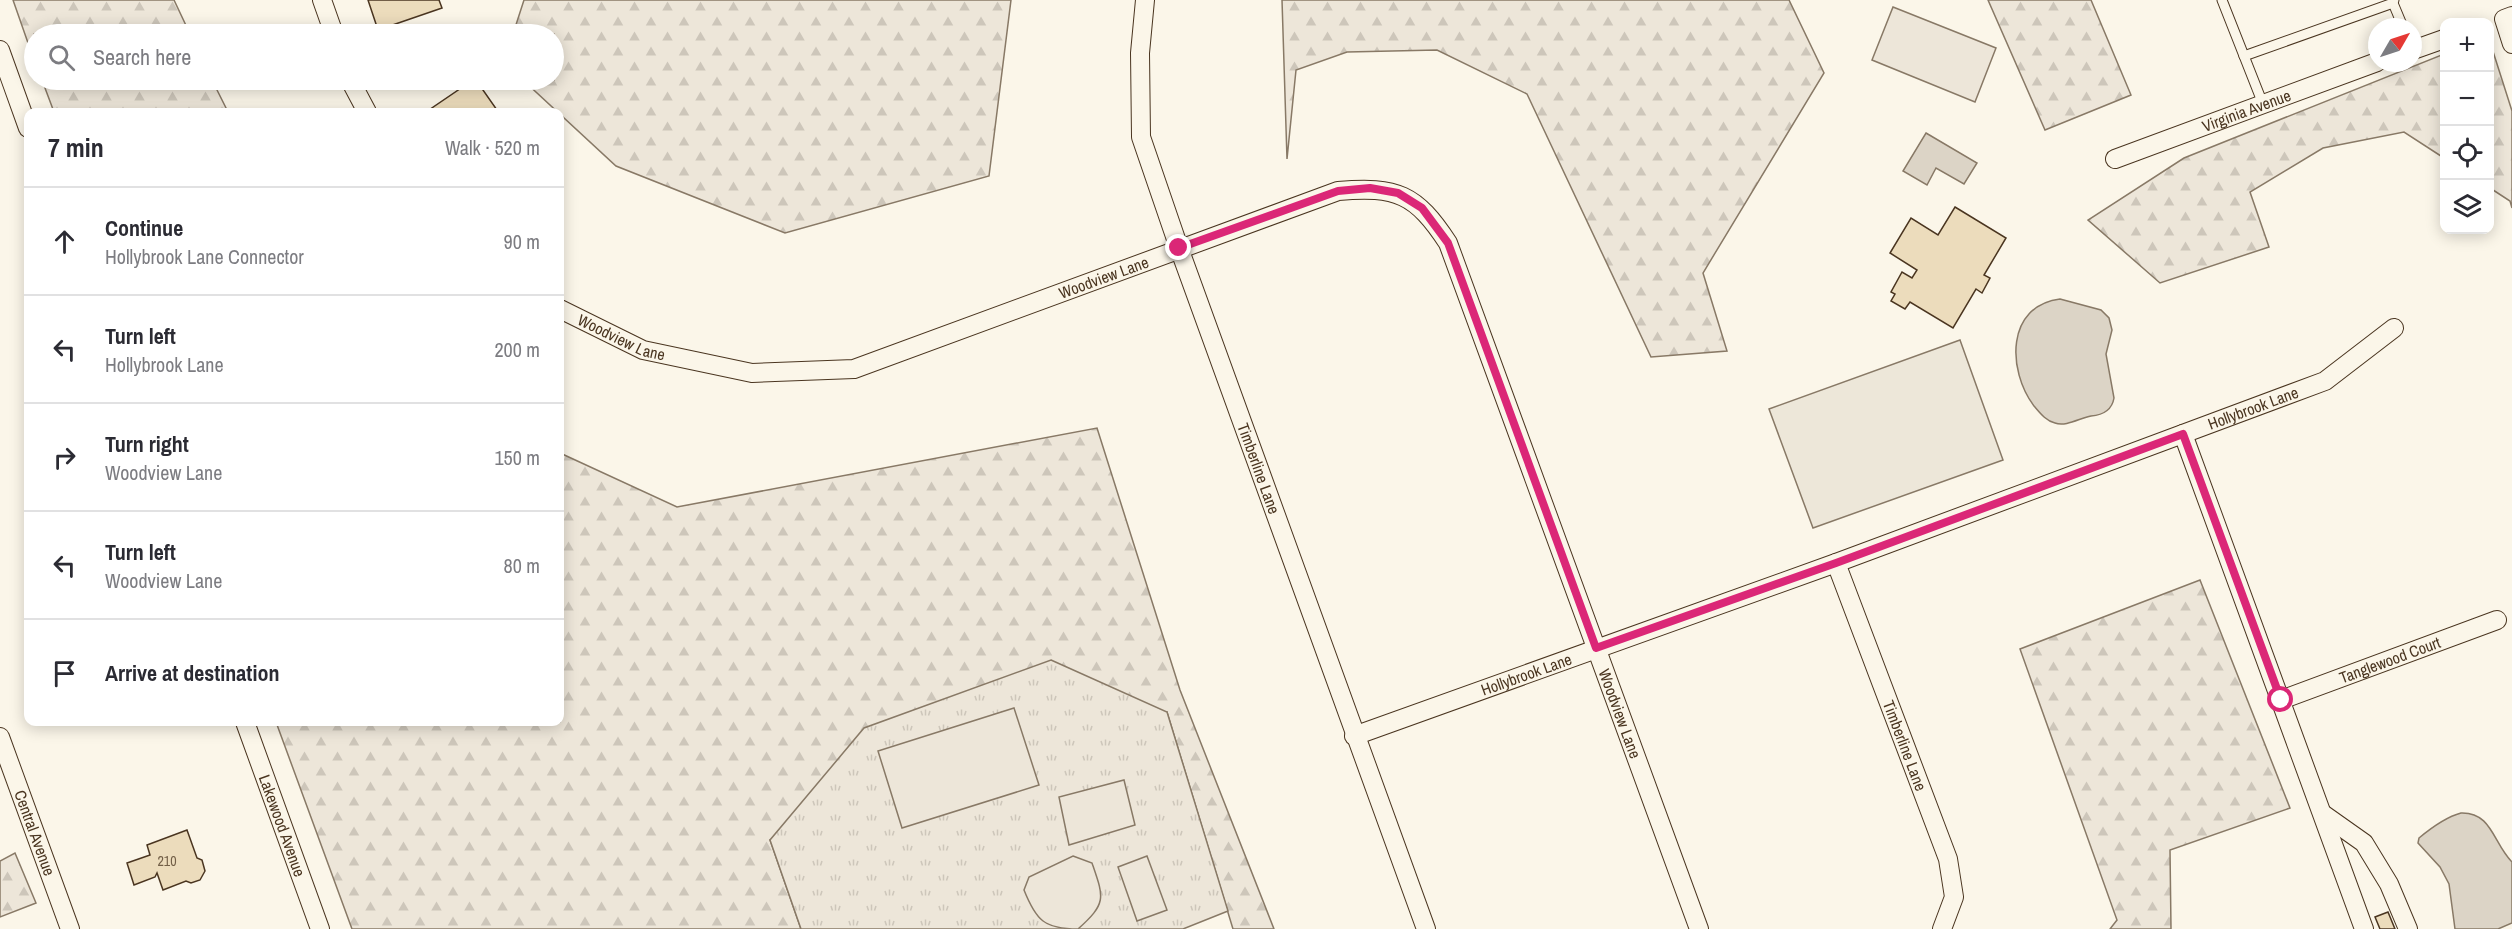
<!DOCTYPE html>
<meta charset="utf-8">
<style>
:root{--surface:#fff;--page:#f7f7f7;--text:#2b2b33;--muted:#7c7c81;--line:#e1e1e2}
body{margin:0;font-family:"Archivo Narrow",sans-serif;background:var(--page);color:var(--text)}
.controls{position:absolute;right:18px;top:18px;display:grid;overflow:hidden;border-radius:12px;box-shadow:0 3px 15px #0003}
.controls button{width:54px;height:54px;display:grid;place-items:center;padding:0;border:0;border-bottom:2px solid var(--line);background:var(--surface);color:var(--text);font:30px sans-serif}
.compass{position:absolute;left:2368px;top:18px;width:54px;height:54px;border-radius:50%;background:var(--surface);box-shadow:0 3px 15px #0003;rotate:51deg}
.stop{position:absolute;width:18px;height:18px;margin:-14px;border:4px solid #db2777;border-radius:50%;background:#fff}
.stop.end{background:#db2777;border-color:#fff;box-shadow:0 2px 6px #0008}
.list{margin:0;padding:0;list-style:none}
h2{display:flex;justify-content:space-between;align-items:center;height:78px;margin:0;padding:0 24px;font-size:26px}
h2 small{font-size:20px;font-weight:400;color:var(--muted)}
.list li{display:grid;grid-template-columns:39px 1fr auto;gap:18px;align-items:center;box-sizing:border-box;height:108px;padding:0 24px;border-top:2px solid var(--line)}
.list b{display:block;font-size:22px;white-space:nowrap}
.list p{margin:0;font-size:20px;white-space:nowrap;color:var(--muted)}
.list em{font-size:20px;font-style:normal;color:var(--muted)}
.icon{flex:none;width:33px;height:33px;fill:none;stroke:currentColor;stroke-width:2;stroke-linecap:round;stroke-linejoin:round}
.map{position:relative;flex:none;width:2512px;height:929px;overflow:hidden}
.search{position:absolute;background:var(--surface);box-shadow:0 3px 15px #0003;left:24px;top:24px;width:540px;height:66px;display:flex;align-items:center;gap:15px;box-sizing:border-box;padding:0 21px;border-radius:33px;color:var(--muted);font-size:22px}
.panel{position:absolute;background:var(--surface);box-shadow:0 3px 15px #0003;left:24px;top:108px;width:540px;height:618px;border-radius:12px}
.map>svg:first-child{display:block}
</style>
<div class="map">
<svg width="2512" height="929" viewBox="0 0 2512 929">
<defs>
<pattern id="forest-firs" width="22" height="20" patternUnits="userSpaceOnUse" patternTransform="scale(1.5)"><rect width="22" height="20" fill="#ede6d9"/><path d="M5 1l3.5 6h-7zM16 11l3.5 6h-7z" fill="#cdc6ba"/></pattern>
<pattern id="park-tufts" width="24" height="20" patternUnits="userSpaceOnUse" patternTransform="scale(1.5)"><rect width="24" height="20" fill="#ede6d9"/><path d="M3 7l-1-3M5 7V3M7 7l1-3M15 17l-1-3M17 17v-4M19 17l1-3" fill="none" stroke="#cdc6ba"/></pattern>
</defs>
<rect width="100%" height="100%" fill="#fbf6e9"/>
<g fill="url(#forest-firs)" stroke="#887966" stroke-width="1.5">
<path d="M 13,0 L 174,0 L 190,34 L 34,34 L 34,60 Z"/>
<path d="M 524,0 L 1011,0 L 989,176 L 785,233 L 616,166 L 523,80 L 554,80 L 554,34 L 513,34 Z"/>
<path d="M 1282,0 L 1789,0 L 1824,73 L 1703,273 L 1727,351 L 1651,357 L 1527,94 L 1437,50 L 1347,52 L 1296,70 L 1287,159 Z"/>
<path d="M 1988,0 L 2091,0 L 2131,95 L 2045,130 Z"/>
<path d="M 2490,42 L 2512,111 L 2512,208 L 2510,201 L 2490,188 Z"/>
<path d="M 2444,54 L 2444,158 L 2404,132 L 2323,148 L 2250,192 L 2269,247 L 2160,283 L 2088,220 L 2184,158 Z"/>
<path d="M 42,80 L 212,80 L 228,112 L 54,112 Z"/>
<path d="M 1097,428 L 1180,690 L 1274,929 L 1233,929 L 1167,712 L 770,840 L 801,929 L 352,929 L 276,722 L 560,722 L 560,453 L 677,507 Z"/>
<path d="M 2200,580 L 2290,808 L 2170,850 L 2171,929 L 2110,929 L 2117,920 L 2020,649 Z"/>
<path d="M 15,853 L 36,903 L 0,917 L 0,861 Z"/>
</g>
<path fill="url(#park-tufts)" stroke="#887966" stroke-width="1.5" d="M 1051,660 L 1167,712 L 1228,911 L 1183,929 L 801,929 L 770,840 L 864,728 Z"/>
<g fill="#ede6d9" stroke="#887966" stroke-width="1.5">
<path d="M 1893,7 L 1996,48 L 1975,102 L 1872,60 Z"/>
<path d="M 1014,708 L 1039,785 L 902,828 L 878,751 Z"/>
<path d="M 1124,780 L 1135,825 L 1069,845 L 1059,797 Z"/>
<path d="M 1073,856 L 1092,863 C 1104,898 1107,903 1078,929 C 1044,929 1036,920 1024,890 L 1029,877 Z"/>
<path d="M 1147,856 L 1167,910 L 1137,921 L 1118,867 Z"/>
</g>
<path fill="#ede7d9" stroke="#887966" stroke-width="1.5" d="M 1960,340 L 2003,460 L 1813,528 L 1769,409 Z"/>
<g fill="#dcd4c6" stroke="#887966" stroke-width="1.5">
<path d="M 1926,133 L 1977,163 L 1964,184 L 1936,168 L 1927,185 L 1903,171 Z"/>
<path d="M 2060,299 L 2101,310 L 2109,318 L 2112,330 L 2106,354 L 2114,398 C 2112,410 2103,415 2091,416 C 2080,418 2066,427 2055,423 C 2046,421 2040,413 2034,406 C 2007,370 2006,306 2060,299 Z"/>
<path d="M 2461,813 C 2492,812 2493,843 2512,862 L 2512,923 L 2498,929 L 2455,929 L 2449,884 L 2440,867 L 2418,843 L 2419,838 C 2431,828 2446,817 2461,813 Z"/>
</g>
<g fill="#ecdcbc" stroke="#4a3520" stroke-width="1.5">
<path d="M 368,0 L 439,0 L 442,8 L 378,30 Z"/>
<path d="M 473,80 L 476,80 L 497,110 L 494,112 L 426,112 Z"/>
<path d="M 1955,207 L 2006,238 L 1984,275 L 1990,278 L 1982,293 L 1976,289 L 1953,328 L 1910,302 L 1905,309 L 1891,301 L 1895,294 L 1891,292 L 1902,272 L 1912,278 L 1917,270 L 1890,253 L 1911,218 L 1938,235 Z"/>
<path d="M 187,830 L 197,858 L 202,860 L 205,871 L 200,880 L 191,883 L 186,881 L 163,890 L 157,873 L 155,877 L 134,885 L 127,863 L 150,855 L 147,845 Z"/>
<path d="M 2388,912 L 2395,929 L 2380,929 L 2375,917 Z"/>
</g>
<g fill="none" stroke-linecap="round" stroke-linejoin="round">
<g stroke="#4a3520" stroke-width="11">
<g id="lane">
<path d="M 2222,0 L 2263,104"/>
<path d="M 2394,0 L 2393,3 L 2403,27"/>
<path d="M 2244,56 L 2393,3"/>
</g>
</g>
<g stroke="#4a3520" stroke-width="20">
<g id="street">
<path d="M 322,0 L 334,34"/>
<path id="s1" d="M 1145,0 L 1140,53 L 1141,137 L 1179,248 L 1426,929"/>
<path d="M 2512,16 L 2504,19 L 2512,44"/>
<path d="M 0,50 L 28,128"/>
<path d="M 2413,50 L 2444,39"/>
<path d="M 350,80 L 367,112"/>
<path id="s2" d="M 2115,159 L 2377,62"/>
<path id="s3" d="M 560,309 L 643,350 L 752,373 L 854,369 L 1338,191 C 1397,186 1416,194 1448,243 L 1699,929"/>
<path d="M 2183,434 L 2364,929"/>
<path id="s4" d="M 1836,563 L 1948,859 L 1954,897 L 1942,929"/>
<path id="s5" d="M 2281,700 L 2497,620"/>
<path id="s6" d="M 245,722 L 320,929"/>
<path id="s7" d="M 1354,736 L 1836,563 L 2325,381 L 2394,328"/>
<path id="s8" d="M 0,737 L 70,929"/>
<path d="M 2323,814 L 2364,843 L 2389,884 L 2408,929"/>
</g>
</g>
<use href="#lane" stroke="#fbf6e9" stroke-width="9"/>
<use href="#street" stroke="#fbf6e9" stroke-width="18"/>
</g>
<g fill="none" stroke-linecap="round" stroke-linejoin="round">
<path stroke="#db2777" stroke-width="8" d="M 1179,248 L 1338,191 L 1370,188 L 1398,193 L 1422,208 L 1448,243 L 1596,648 L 1836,563 L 2183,434 L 2281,700"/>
</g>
<g text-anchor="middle" stroke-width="4.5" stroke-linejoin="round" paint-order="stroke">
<g font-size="14" fill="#725f47">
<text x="167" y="866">210</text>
</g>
<g font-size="16" fill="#4a3520" stroke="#fbf6e9">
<text dy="6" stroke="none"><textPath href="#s2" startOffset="140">Virginia Avenue</textPath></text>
<text dy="6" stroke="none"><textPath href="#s3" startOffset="572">Woodview Lane</textPath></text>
<text dy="6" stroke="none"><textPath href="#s3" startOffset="68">Woodview Lane</textPath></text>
<text dy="6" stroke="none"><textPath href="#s7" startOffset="957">Hollybrook Lane</textPath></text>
<text dy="6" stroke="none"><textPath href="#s1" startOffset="489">Timberline Lane</textPath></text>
<text dy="6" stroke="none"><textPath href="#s5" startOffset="116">Tanglewood Court</textPath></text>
<text dy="6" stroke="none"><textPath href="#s7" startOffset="183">Hollybrook Lane</textPath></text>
<text dy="6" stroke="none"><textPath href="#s3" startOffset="1454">Woodview Lane</textPath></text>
<text dy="6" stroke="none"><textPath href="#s4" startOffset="195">Timberline Lane</textPath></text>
<text dy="6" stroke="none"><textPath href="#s6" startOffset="110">Lakewood Avenue</textPath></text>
<text dy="6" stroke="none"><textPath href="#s8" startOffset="102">Central Avenue</textPath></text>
</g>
</g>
</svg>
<div class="controls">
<button>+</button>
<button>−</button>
<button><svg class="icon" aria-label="locate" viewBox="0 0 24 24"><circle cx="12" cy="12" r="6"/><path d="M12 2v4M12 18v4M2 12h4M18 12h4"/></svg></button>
<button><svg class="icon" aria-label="layers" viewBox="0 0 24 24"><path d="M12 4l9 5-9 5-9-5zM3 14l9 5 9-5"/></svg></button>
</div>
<svg class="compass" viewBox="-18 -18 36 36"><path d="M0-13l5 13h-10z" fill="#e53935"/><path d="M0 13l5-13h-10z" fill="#7c7c81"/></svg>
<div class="stop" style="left:2281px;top:700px"></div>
<div class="stop end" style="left:1179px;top:248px"></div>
<div class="search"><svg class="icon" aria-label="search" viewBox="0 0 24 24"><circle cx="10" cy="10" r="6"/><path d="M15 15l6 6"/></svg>Search here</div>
<section class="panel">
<h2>7 min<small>Walk · 520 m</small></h2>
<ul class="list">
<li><svg class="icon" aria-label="ahead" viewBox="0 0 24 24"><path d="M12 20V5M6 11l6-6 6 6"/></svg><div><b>Continue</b><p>Hollybrook Lane Connector</p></div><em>90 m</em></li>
<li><svg class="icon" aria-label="left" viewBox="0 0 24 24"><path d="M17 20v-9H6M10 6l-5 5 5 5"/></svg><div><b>Turn left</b><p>Hollybrook Lane</p></div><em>200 m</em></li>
<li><svg class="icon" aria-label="right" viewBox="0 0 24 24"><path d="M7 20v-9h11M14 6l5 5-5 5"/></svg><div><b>Turn right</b><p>Woodview Lane</p></div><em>150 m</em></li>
<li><svg class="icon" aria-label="left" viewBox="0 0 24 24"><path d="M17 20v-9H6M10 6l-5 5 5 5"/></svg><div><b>Turn left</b><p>Woodview Lane</p></div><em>80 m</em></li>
<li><svg class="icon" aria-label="arrive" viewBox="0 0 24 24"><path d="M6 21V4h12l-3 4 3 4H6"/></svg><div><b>Arrive at destination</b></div></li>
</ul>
</section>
</div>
